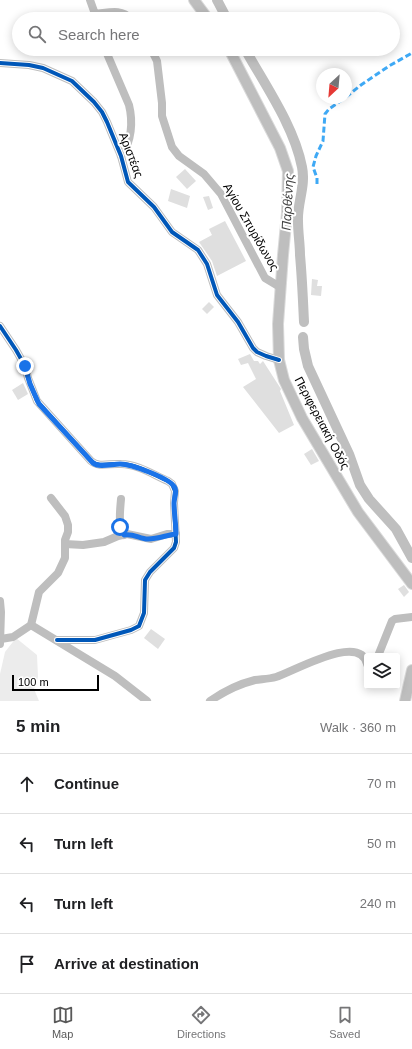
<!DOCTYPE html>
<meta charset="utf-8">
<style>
:root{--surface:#fff;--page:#f2f2f2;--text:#202124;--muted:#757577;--line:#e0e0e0;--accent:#595959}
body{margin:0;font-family:Helvetica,sans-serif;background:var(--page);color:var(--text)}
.controls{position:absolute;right:12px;bottom:12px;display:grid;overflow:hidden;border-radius:4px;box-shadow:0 2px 10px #0003}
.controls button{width:36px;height:36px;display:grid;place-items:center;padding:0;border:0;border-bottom:1px solid var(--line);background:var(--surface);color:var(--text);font:20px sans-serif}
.compass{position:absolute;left:316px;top:68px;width:36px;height:36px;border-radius:50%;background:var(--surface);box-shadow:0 2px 10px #0003;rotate:206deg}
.scale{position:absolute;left:12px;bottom:10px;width:87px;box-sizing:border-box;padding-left:4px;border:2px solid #000;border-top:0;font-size:11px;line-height:14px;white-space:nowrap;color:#000;-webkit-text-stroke:3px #fff;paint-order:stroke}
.stop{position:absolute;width:12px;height:12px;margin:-9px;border:3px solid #1a73e8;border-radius:50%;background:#fff}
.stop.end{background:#1a73e8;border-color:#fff;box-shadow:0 1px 4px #0008}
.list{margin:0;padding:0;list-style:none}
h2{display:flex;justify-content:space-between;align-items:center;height:52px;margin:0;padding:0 16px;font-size:17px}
h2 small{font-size:13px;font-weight:400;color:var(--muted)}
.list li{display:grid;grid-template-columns:26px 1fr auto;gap:12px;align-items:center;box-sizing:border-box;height:60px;padding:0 16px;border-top:1px solid var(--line)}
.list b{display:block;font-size:15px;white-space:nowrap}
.list em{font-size:13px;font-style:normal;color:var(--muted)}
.icon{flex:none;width:22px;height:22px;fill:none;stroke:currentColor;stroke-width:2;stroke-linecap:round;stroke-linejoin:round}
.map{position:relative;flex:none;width:412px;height:701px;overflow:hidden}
.search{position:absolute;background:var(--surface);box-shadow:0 2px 10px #0003;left:12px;right:12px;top:12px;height:44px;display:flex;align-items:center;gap:10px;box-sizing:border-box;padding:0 14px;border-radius:22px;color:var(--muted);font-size:15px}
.sheet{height:292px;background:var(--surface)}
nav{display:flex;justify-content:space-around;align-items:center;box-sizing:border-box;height:56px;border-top:1px solid var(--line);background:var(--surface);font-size:11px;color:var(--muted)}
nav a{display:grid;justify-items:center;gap:2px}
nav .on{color:var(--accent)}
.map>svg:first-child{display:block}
</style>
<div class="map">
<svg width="412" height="701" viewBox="0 0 412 701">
<rect width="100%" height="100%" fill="#fff"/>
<path fill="#ececec" d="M 16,638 L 37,655 L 38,677 L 34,689 L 39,701 L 0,701 L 0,674 L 5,652 Z"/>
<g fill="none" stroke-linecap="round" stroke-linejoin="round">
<g stroke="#bfbfbf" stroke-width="10">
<path d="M 217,0 L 227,19"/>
<path d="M 245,49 C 265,85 294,126 302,167 C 306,186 297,203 298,221 C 298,233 300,244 300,255 C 302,277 303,300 304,322"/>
<path d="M 303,337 L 304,349 L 308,366 L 349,454 L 360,485 L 369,499 L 396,529 L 412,558"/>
</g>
</g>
<g fill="#dfdfdf">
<path d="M 185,169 L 196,181 L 187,189 L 176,177 Z"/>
<path d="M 171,189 L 190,196 L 187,208 L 168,201 Z"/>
<path d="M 209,196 L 213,208 L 208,210 L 203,197 Z"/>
<path d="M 225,221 L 246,261 L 217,276 L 212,261 L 199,242 L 212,235 L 209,229 Z"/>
<path d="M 312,279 L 318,280 L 317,286 L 322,286 L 321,296 L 311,295 Z"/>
<path d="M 209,302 L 214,307 L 207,314 L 202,309 Z"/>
<path d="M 250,354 L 254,361 L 258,361 L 260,364 L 263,361 L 281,389 L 280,391 L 294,425 L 279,433 L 243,387 L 256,379 L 248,363 L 241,365 L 238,359 Z"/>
<path d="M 23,383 L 28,394 L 18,400 L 12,390 Z"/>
<path d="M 312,449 L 319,461 L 311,465 L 304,454 Z"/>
<path d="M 404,585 L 409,592 L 404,597 L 398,589 Z"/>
<path d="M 151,629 L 165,639 L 158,649 L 144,638 Z"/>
</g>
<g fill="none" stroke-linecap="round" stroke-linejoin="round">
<g stroke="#dbdbdb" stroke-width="12">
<g id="major">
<path d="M 194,0 L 208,19"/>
<path d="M 229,49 L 280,148 L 288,171 L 287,213 L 283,255 L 278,324 L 279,360 L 284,380 L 302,418 L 358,512 L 412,584"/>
<path d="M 405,701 L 412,670"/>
</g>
</g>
<g stroke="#bebebe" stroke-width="8">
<path d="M 90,0 L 95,14 C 108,13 121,8 131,19"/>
<path d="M 105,49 L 129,105 C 133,121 132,142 121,156"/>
<path d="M 151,49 L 157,61 L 162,103 L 162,116 L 172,147 L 179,156 L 204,174 L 221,194 L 265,278 L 280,287"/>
<path d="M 0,63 L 29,65 L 43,68 L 72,81 L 94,102 L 102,112 L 107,122 L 121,156 L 128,182 L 154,207 L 172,232 L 198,250 L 207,264 L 217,295 L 238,322 L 253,348 L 257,352 L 266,356 L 279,360"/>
<path d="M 0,326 L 16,350 L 25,366 L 28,378 L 37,401 L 91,461 C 99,468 110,463 121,464 C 137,464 154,475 168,481 L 172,484 L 175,491 L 174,503 L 176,542 L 174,548 L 150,572 L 145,580 L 144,613 L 139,626 L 131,630 L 95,640 L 57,640"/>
<path d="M 121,499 C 120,512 118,523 124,535"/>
<path d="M 65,544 L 83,545 L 104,542 L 118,536 L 127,534 L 151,539 L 167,534 L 176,534"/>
<path d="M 0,601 L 1,612 L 0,644"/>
<path d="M 31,625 L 115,676 L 147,701"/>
<path d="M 1,639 L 13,637 L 31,625 L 39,592 L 58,573 L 65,558 L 65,540 L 68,532 L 68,525 L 65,516 L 51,498"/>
<path d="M 378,656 L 392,621 L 395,619 L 412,617"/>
<path d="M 210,701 C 223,692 239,684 255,680 C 262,679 269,679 276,677 C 293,672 360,632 367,664"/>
</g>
<use href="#major" stroke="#bebebe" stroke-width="10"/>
<g stroke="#3fa9f5" stroke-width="3" stroke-dasharray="6 3" stroke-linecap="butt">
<path d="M 346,97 L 361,85 L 389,66 L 412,53"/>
<path d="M 317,184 L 317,178 L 313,167 L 316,156 L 323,141 L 325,114 L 329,109 L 345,98"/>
</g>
<g stroke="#fff" stroke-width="6">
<g id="cycleway">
<path d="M 0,63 L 29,65 L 43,68 L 72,81 L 94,102 L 102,112 L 107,122 L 121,156 L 128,182 L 154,207 L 172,232 L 198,250 L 207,264 L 217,295 L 238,322 L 253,348 L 257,352 L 266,356 L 279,360"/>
<path d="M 0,326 L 16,350 L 25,366 L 28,378 L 37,401 L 91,461 C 99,468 110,463 121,464 C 137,464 154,475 168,481 L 172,484 L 175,491 L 174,503 L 176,542 L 174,548 L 150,572 L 145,580 L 144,613 L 139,626 L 131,630 L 95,640 L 57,640"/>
</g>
</g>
<use href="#cycleway" stroke="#0057b8" stroke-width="4"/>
</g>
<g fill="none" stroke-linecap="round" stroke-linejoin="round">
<path stroke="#1a73e8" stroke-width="5" d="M 25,366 L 30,384 L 39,404 L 93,463 C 99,468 112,464 120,464 C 130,464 171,478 175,488 C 177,493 174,498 174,503 C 174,513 176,524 176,534 C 167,535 158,539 148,539 C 140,539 133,533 124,535 L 120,527"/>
</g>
<g text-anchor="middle" stroke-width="4" stroke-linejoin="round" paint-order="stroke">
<g font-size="12" fill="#000" stroke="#fff">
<text transform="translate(131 155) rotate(69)" y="4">Αριστέας</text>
<text transform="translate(251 227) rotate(60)" y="4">Αγίου Σπυρίδωνος</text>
<text transform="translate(322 423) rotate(62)" y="4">Περιφερειακή Οδός</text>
</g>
<g font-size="13" font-style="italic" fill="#444" stroke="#fff">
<text transform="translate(287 202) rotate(-87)" y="5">Παρθένης</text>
</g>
</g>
</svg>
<div class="controls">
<button><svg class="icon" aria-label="layers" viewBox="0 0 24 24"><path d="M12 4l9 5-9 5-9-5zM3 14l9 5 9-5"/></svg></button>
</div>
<svg class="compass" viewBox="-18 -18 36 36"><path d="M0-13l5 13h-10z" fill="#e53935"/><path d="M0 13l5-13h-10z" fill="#757577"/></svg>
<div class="scale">100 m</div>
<div class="stop" style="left:120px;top:527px"></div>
<div class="stop end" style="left:25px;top:366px"></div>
<div class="search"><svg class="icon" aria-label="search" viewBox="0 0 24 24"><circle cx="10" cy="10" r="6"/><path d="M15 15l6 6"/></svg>Search here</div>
</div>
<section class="sheet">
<h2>5 min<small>Walk · 360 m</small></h2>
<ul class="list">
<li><svg class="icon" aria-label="ahead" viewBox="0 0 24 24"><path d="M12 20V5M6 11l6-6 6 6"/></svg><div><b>Continue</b></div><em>70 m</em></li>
<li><svg class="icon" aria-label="left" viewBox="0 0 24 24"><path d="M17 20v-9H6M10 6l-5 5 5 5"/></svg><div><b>Turn left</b></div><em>50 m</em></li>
<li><svg class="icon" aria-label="left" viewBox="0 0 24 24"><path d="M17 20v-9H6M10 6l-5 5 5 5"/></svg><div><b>Turn left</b></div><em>240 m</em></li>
<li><svg class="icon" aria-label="arrive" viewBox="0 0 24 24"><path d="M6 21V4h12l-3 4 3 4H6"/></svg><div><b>Arrive at destination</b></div></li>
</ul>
</section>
<nav>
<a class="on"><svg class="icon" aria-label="map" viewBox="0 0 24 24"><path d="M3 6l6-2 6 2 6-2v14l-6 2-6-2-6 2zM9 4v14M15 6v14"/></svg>Map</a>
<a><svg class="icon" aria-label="directions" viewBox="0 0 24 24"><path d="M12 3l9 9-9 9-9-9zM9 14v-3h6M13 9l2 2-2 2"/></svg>Directions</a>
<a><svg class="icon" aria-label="saved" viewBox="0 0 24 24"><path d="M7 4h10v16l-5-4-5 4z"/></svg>Saved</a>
</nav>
